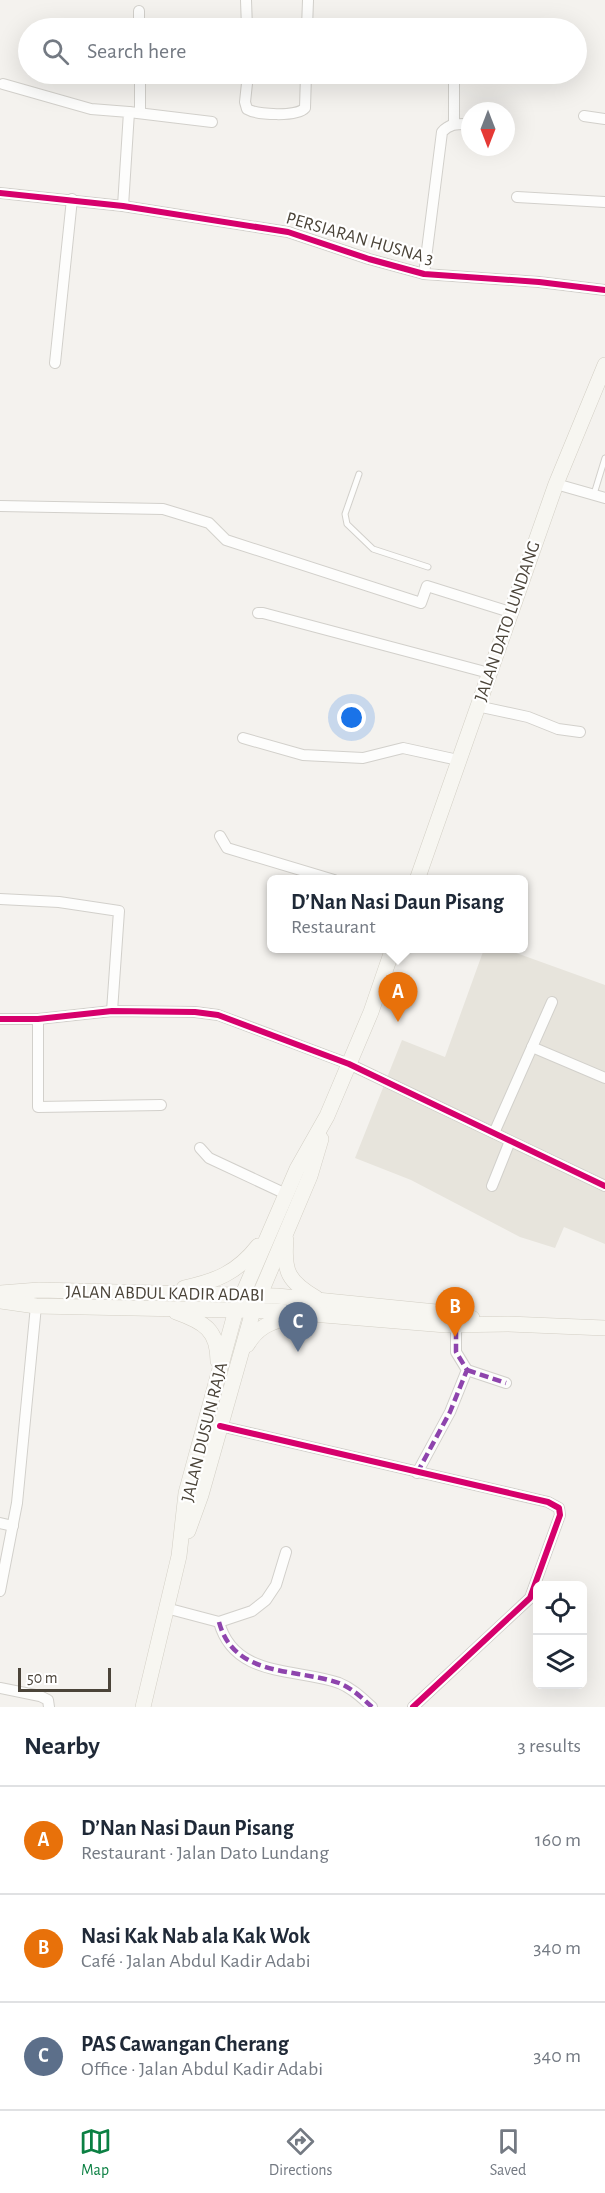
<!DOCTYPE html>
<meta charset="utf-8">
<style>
:root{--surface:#fff;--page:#f2f2f3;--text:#1f2937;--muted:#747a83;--line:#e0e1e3;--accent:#0b8043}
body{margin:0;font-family:"Alegreya Sans",sans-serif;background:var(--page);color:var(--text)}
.controls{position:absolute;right:18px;bottom:18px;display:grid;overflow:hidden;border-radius:9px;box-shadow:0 6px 24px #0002}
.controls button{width:54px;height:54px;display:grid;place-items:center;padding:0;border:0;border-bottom:2px solid var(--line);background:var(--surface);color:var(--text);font:30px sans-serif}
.compass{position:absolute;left:461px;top:102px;width:54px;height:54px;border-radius:50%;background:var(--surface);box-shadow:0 6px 24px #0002;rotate:180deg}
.scale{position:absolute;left:18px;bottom:15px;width:93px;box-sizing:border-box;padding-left:6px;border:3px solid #4b4439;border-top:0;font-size:16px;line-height:21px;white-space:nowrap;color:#4b4439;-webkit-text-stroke:4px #fff;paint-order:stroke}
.you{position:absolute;left:352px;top:718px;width:21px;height:21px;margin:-15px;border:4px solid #fff;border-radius:50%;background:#1a73e8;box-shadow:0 0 0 9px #1a73e833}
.badge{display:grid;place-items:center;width:39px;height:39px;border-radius:50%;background:var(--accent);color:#fff;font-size:20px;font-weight:700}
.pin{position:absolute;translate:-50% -50px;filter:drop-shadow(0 2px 3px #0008)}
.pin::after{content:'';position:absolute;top:32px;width:21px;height:18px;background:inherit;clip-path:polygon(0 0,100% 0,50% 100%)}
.popup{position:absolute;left:267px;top:875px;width:261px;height:78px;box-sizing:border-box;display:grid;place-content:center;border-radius:9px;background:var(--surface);filter:drop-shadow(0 2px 4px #0005);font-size:20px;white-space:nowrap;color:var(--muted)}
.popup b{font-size:22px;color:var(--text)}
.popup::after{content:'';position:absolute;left:50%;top:100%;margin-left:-12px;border:12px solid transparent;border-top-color:var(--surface)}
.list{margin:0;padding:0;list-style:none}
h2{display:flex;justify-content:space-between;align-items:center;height:78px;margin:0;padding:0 24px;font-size:26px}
h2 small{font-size:20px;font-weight:400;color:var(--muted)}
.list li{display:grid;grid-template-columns:39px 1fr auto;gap:18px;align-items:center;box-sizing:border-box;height:108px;padding:0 24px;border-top:2px solid var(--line)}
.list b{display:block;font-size:22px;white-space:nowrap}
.list p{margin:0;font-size:20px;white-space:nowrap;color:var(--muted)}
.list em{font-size:20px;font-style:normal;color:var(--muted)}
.icon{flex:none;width:33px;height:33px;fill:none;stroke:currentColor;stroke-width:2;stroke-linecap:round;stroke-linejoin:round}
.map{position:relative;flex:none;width:605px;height:1707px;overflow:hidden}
.search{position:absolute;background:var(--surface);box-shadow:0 6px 24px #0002;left:18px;right:18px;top:18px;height:66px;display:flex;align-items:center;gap:15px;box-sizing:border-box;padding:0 21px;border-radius:33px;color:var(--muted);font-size:22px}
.sheet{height:402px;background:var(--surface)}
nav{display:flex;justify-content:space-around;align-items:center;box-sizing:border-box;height:84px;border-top:2px solid var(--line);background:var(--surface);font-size:16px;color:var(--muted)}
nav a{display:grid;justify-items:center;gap:3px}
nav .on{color:var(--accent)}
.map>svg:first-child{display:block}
</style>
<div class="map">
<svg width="605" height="1707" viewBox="0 0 605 1707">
<rect width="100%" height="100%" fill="#f4f2ee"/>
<path fill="#e7e4dc" d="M 484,949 L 505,949 L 605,985 L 605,1244 L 564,1227 L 555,1248 L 520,1237 L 411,1180 L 355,1158 L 402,1040 L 445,1057 Z"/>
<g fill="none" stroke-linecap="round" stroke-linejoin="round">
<g stroke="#d2d0cb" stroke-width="7">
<g id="service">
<path d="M 359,474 L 345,514 L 347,524 L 373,549 L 428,567"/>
<path d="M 594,494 L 605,458"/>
</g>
</g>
<g stroke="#d2d0cb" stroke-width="12">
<g id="minor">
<path d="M 246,0 L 247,28"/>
<path d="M 139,11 L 139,28"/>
<path d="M 307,28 L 308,0"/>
<path d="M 140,74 L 140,112"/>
<path d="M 248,74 L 245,102 L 247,109 C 257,115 297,117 305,108 L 306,74"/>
<path d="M 454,74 L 454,124"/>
<path d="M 3,84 L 91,109 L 129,112 L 123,206"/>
<path d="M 129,112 L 212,122"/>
<path d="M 584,116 L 605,119"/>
<path d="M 0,193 L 123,206 L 288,232 L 369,259 L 424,274 L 539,282 L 605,290"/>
<path d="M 517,197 L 605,202"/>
<path d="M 424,274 L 442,132 C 450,123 458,124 470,124"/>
<path d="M 55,363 L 72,199"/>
<path d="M 556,484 L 605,498"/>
<path d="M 0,506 L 163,509 L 209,523 L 226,540 L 421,603 L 427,586 L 510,612"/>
<path d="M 258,613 L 263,613 L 489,673"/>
<path d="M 477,706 L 528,717 L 558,729 L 580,732"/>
<path d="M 243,738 L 303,755 L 363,758 L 403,748 L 458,760"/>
<path d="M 220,836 L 227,848 L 334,880"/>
<path d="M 0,899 L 59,902 L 119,911 L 112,1011"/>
<path d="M 0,1019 L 38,1019 L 112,1011 L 195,1012 L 218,1015 L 349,1064 L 605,1186"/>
<path d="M 38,1019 L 38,1107 L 161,1105"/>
<path d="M 532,1047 L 605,1078"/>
<path d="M 494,1133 L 552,1002"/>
<path d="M 200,1148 L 209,1158 L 286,1194"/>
<path d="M 492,1186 L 510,1141"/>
<path d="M 467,1370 L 506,1383"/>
<path d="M 220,1426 L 548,1502 L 559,1508 L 560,1515 L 530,1598 L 413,1707"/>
<path d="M 417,1473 L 450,1412 L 467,1370 L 456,1352 L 456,1324"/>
<path d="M 0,1523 L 13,1526"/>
<path d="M 0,1591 L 17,1503 L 36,1306"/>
<path d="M 166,1608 L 219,1622 L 252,1611 L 266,1600 L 276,1585 L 286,1552"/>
<path d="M 219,1622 C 234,1678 296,1668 339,1683 C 352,1688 362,1698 372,1707"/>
<path d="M 0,1688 L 40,1696 L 48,1700 L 49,1707"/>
</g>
</g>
<g stroke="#d3cfc5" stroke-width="16">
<g id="secondary">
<path d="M 417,880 L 556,484 L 605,365"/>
<path d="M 286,1240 C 283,1272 289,1282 316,1298"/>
<path d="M 184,1288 C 216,1281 237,1273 258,1246"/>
<path d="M 0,1293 L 39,1290 L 277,1296 L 446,1313 L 472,1318"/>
<path d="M 0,1301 L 36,1306 L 275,1311 L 446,1325 L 508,1324 L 605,1328"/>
<path d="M 176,1312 C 204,1322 218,1330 218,1361"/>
<path d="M 247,1345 C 257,1328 270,1321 290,1318"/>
<path d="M 188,1531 L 201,1495 L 253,1311 L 310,1176 L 321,1139"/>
<path d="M 143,1707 L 179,1556 L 186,1493 L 236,1310 L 297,1169 L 327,1116 L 371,1012 L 393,948"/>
</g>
</g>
<use href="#service" stroke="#fdfdfc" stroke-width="5"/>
<use href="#minor" stroke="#fdfdfc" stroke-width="10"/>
<use href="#secondary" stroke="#f7f6f1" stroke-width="15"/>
<g stroke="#8e44ad" stroke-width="4.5" stroke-dasharray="9 4.5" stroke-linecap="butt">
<path d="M 467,1370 L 506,1383"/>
<path d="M 417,1473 L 450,1412 L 467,1370 L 456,1352 L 456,1324"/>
<path d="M 219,1622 C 234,1678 296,1668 339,1683 C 352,1688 362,1698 372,1707"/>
</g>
<g stroke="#fff" stroke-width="10">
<g id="cycleway">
<path d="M 0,193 L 123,206 L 288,232 L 369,259 L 424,274 L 539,282 L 605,290"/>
<path d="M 0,1019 L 38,1019 L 112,1011 L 195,1012 L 218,1015 L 349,1064 L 605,1186"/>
<path d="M 220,1426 L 548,1502 L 559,1508 L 560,1515 L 530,1598 L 413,1707"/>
</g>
</g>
<use href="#cycleway" stroke="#d6006c" stroke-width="6"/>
</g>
<g text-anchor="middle" stroke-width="4.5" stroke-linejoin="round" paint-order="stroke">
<g font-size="18" fill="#4b4439" stroke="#fff">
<text transform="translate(360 238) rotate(16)" y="6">PERSIARAN HUSNA 3</text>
<text transform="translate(507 621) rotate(-71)" y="6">JALAN DATO LUNDANG</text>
<text transform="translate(165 1293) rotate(1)" y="6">JALAN ABDUL KADIR ADABI</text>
<text transform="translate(204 1432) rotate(-76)" y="6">JALAN DUSUN RAJA</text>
</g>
</g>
</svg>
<div class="controls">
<button><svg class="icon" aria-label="locate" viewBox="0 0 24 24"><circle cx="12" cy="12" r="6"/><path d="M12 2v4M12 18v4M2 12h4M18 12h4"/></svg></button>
<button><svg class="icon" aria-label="layers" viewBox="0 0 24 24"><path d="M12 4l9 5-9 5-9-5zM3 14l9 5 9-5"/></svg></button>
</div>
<svg class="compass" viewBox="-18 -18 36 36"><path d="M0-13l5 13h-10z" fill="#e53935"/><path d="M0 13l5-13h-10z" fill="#747a83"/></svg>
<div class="scale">50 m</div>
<div class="you"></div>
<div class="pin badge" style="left:398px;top:1022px;background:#e8710a">A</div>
<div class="popup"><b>D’Nan Nasi Daun Pisang</b>Restaurant</div>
<div class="pin badge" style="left:455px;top:1337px;background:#e8710a">B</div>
<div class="pin badge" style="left:298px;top:1352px;background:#5c6f8a">C</div>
<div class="search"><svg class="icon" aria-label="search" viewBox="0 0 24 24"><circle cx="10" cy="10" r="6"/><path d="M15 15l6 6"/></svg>Search here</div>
</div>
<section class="sheet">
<h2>Nearby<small>3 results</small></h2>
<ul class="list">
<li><span class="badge" style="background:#e8710a">A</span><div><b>D’Nan Nasi Daun Pisang</b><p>Restaurant · Jalan Dato Lundang</p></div><em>160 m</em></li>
<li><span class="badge" style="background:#e8710a">B</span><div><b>Nasi Kak Nab ala Kak Wok</b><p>Café · Jalan Abdul Kadir Adabi</p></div><em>340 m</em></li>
<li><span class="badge" style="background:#5c6f8a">C</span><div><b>PAS Cawangan Cherang</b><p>Office · Jalan Abdul Kadir Adabi</p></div><em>340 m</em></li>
</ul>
</section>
<nav>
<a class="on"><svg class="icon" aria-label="map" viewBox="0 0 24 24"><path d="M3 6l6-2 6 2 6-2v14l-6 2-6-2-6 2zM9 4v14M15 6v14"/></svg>Map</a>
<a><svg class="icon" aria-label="directions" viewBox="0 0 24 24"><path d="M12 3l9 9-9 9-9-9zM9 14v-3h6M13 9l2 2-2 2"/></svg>Directions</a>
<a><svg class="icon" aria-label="saved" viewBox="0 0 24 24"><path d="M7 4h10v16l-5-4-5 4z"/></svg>Saved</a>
</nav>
